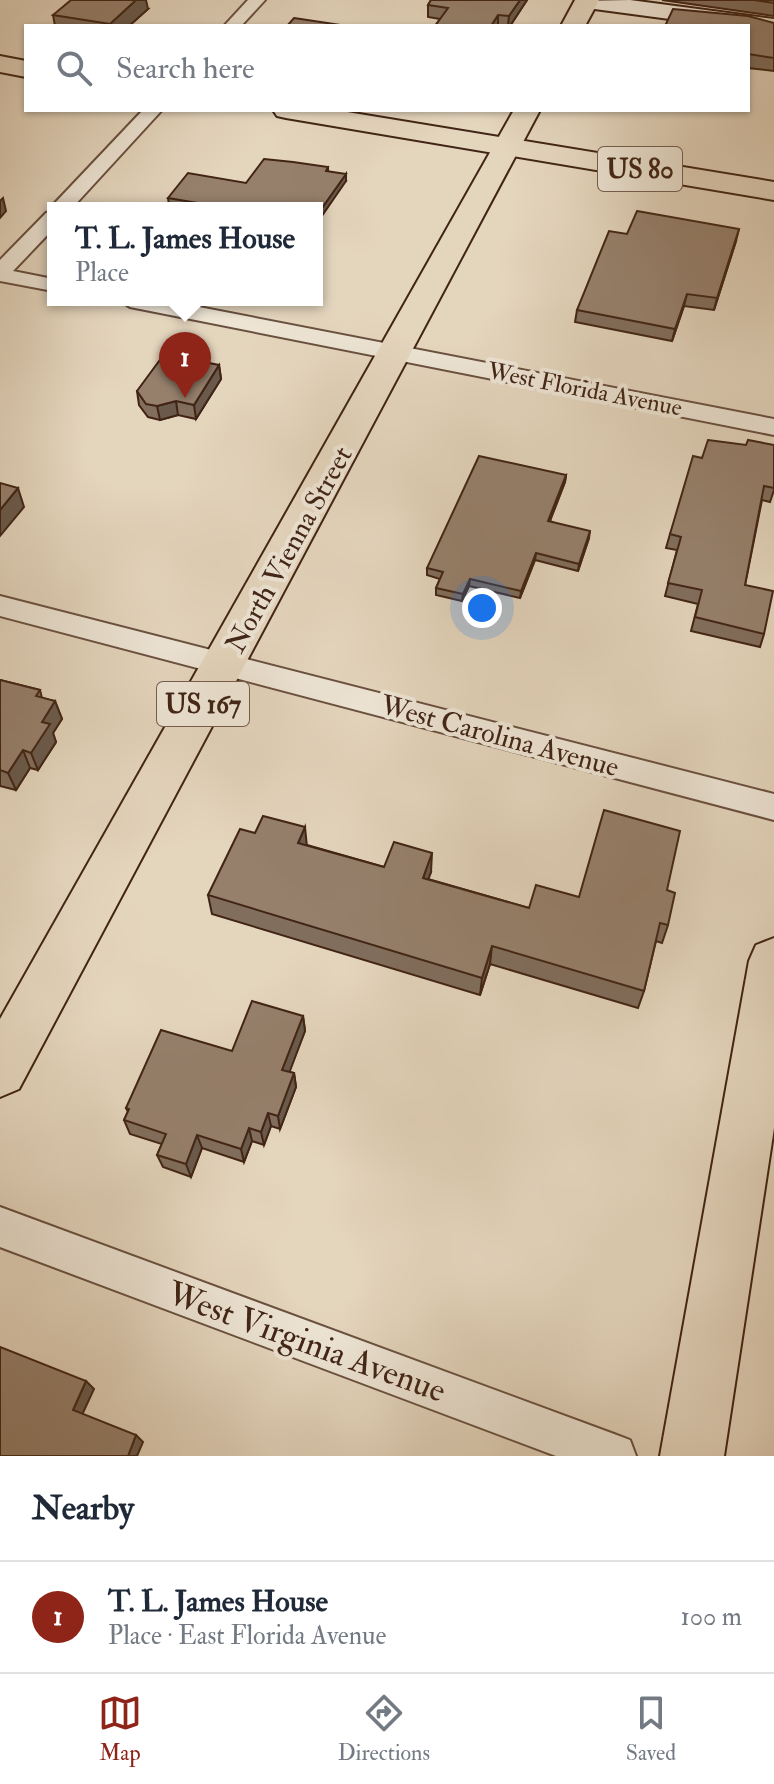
<!DOCTYPE html>
<meta charset="utf-8">
<style>
:root{--surface:#fff;--page:#f2f2f3;--text:#1f2937;--muted:#747a83;--line:#e0e1e3;--accent:#8f2418}
body{margin:0;font-family:"IM FELL Double Pica",serif;background:var(--page);color:var(--text)}
.you{position:absolute;left:482px;top:608px;width:28px;height:28px;margin:-20px;border:6px solid #fff;border-radius:50%;background:#1a73e8;box-shadow:0 0 0 12px #1a73e833}
.badge{display:grid;place-items:center;width:52px;height:52px;border-radius:50%;background:var(--accent);color:#fff;font-size:26px;font-weight:700}
.pin{position:absolute;translate:-50% -66px;filter:drop-shadow(0 2px 4px #0008)}
.pin::after{content:'';position:absolute;top:42px;width:28px;height:24px;background:inherit;clip-path:polygon(0 0,100% 0,50% 100%)}
.popup{position:absolute;left:47px;top:202px;width:276px;height:104px;box-sizing:border-box;display:grid;place-content:center;border-radius:0px;background:var(--surface);filter:drop-shadow(0 2px 6px #0005);font-size:26px;white-space:nowrap;color:var(--muted)}
.popup b{font-size:30px;color:var(--text)}
.popup::after{content:'';position:absolute;left:50%;top:100%;margin-left:-16px;border:16px solid transparent;border-top-color:var(--surface)}
.list{margin:0;padding:0;list-style:none}
h2{display:flex;justify-content:space-between;align-items:center;height:104px;margin:0;padding:0 32px;font-size:34px}
h2 small{font-size:26px;font-weight:400;color:var(--muted)}
.list li{display:grid;grid-template-columns:52px 1fr auto;gap:24px;align-items:center;box-sizing:border-box;height:112px;padding:0 32px;border-top:2px solid var(--line)}
.list b{display:block;font-size:30px;white-space:nowrap}
.list p{margin:0;font-size:26px;white-space:nowrap;color:var(--muted)}
.list em{font-size:26px;font-style:normal;color:var(--muted)}
.icon{flex:none;width:44px;height:44px;fill:none;stroke:currentColor;stroke-width:2;stroke-linecap:round;stroke-linejoin:round}
.map{position:relative;flex:none;width:774px;height:1456px;overflow:hidden}
.search{position:absolute;background:var(--surface);box-shadow:0 2px 6px #0004;left:24px;right:24px;top:24px;height:88px;display:flex;align-items:center;gap:20px;box-sizing:border-box;padding:0 28px;border-radius:0px;color:var(--muted);font-size:30px}
.sheet{height:216px;background:var(--surface)}
nav{display:flex;justify-content:space-around;align-items:center;box-sizing:border-box;height:112px;border-top:2px solid var(--line);background:var(--surface);font-size:22px;color:var(--muted)}
nav a{display:grid;justify-items:center;gap:4px}
nav .on{color:var(--accent)}
.map>svg:first-child{display:block}
</style>
<div class="map">
<svg width="774" height="1456" viewBox="0 0 774 1456">
<rect width="100%" height="100%" fill="#e4d5bd"/>
<filter id="stains"><feTurbulence type="fractalNoise" baseFrequency=".0025" numOctaves="4"/><feColorMatrix values="0 0 0 0 .2 0 0 0 0 .09 0 0 0 0 .02 0 0 0 .5 -.17"/></filter>
<radialGradient id="worn" r=".72"><stop offset=".6" stop-color="#630" stop-opacity="0"/><stop offset="1" stop-color="#630" stop-opacity=".3"/></radialGradient>
<g fill="none" stroke-linecap="round" stroke-linejoin="round">
<g stroke="#6a503f" stroke-width="4">
<g id="street">
<path d="M 248,0 L 265,0 L 241,26 L 224,26 Z"/>
<path d="M 143,110 L 162,110 L 72,208 L 53,208 L 53,229 L 13,271 L 53,279 L 53,291 L 0,281 L 0,260 L 46,213 L 53,211 L 51,208 L 54,204 Z"/>
<path d="M 119,300 L 163,300 L 774,419 L 774,435 L 130,307 Z"/>
<path d="M 0,596 L 774,794 L 774,820 L 0,616 Z"/>
<path d="M 0,1207 L 614,1434 L 630,1440 L 636,1456 L 556,1456 L 0,1247 Z"/>
</g>
</g>
<g stroke="#412415" stroke-width="4">
<path id="secondary" d="M 630,0 L 774,19 L 774,33 L 748,29 L 748,26 L 722,26 L 587,8 L 579,6 L 576,1 Z"/>
</g>
<g stroke="#412415" stroke-width="4">
<g id="primary">
<path d="M 0,56 L 26,61 L 26,77 L 0,72 Z"/>
<path d="M 273,110 L 335,110 L 774,182 L 774,200 L 286,118 L 277,116 Z"/>
</g>
</g>
<g stroke="#412415" stroke-width="4">
<g id="highway">
<path d="M 575,0 L 599,0 L 585,26 L 561,26 Z"/>
<path d="M 514,110 L 540,110 L 19,1089 L 0,1097 L 0,1019 Z"/>
<path d="M 774,938 L 774,1128 L 724,1456 L 660,1456 L 749,961 L 756,945 Z"/>
</g>
</g>
<use href="#street" fill="#ede4d4" fill-rule="evenodd"/>
<use href="#secondary" fill="#ede4d4" fill-rule="evenodd"/>
<use href="#primary" fill="#e4d5bd" fill-rule="evenodd"/>
<use href="#highway" fill="#e4d5bd" fill-rule="evenodd"/>
</g>
<g fill="#816e5d" stroke="#412415" stroke-width="2">
<path d="M 431,0 L 527,0 L 510,26 L 435,26 L 440,19 L 428,17 L 428,5 Z"/>
<path d="M 662,0 L 774,0 L 774,16 Z"/>
<path d="M 148,9 L 129,26 L 55,26 L 53,15 Z"/>
<path d="M 774,23 L 774,71 L 748,68 L 748,26 Z"/>
<path d="M 328,167 L 328,171 L 346,181 L 317,208 L 188,208 L 169,205 L 168,198 Z"/>
<path d="M 627,234 L 736,241 L 714,310 L 684,306 L 672,341 L 575,322 L 577,310 Z"/>
<path d="M 219,365 L 221,379 L 196,419 L 178,415 L 160,420 L 148,417 L 139,405 L 137,391 Z"/>
<path d="M 746,445 L 774,445 L 774,490 L 770,502 L 762,500 L 745,585 L 764,634 L 760,647 L 691,631 L 698,604 L 665,596 L 677,550 L 666,548 L 670,534 L 702,458 Z"/>
<path d="M 566,475 L 565,482 L 550,521 L 589,538 L 578,571 L 535,560 L 520,598 L 469,586 L 462,601 L 436,595 L 436,588 L 440,579 L 427,575 L 427,568 Z"/>
<path d="M 0,680 L 40,690 L 42,698 L 55,701 L 62,719 L 53,733 L 56,742 L 38,770 L 30,768 L 16,790 L 0,786 Z"/>
<path d="M 255,833 L 307,845 L 384,867 L 431,872 L 428,879 L 529,908 L 579,897 L 667,890 L 668,925 L 662,943 L 656,941 L 644,991 L 638,1008 L 490,964 L 480,995 L 212,914 L 208,895 Z"/>
<path d="M 303,1016 L 305,1031 L 289,1072 L 294,1073 L 296,1087 L 280,1129 L 271,1126 L 264,1145 L 252,1141 L 244,1162 L 202,1148 L 191,1177 L 163,1167 L 157,1155 L 162,1144 L 130,1134 L 124,1120 L 128,1112 L 126,1108 L 232,1051 Z"/>
</g>
<g fill="#695a4c" stroke="#412415" stroke-width="2">
<path d="M 136,0 L 146,0 L 148,9 L 129,26 L 110,26 L 110,24 Z"/>
<path d="M 520,0 L 527,0 L 510,26 L 508,26 L 509,16 Z"/>
<path d="M 498,15 L 498,26 L 491,26 Z"/>
<path d="M 346,174 L 346,181 L 317,223 L 317,215 Z"/>
<path d="M 3,198 L 6,211 L 0,218 L 0,201 Z"/>
<path d="M 739,229 L 736,241 L 714,310 L 717,298 Z"/>
<path d="M 687,294 L 684,306 L 672,341 L 675,329 Z"/>
<path d="M 219,365 L 221,379 L 196,419 L 194,405 Z"/>
<path d="M 176,401 L 178,415 L 160,420 L 157,406 Z"/>
<path d="M 566,475 L 565,482 L 547,528 L 548,521 Z"/>
<path d="M 18,488 L 24,507 L 0,536 L 0,510 Z"/>
<path d="M 590,531 L 589,538 L 578,571 L 579,564 Z"/>
<path d="M 536,553 L 535,560 L 520,598 L 521,591 Z"/>
<path d="M 470,579 L 469,586 L 462,601 L 463,594 Z"/>
<path d="M 55,701 L 62,719 L 53,733 L 56,742 L 38,770 L 31,753 L 42,722 Z"/>
<path d="M 23,750 L 30,768 L 16,790 L 8,773 Z"/>
<path d="M 305,827 L 307,847 L 298,843 Z"/>
<path d="M 432,853 L 431,872 L 422,896 L 423,878 Z"/>
<path d="M 492,946 L 490,964 L 480,995 L 482,978 Z"/>
<path d="M 303,1016 L 305,1031 L 285,1084 L 282,1070 Z"/>
<path d="M 294,1073 L 296,1087 L 280,1129 L 278,1116 Z"/>
<path d="M 268,1113 L 271,1126 L 264,1145 L 261,1132 Z"/>
<path d="M 249,1128 L 252,1141 L 244,1162 L 241,1149 Z"/>
<path d="M 197,1135 L 202,1148 L 191,1177 L 186,1164 Z"/>
<path d="M 86,1381 L 94,1389 L 81,1417 L 73,1410 Z"/>
<path d="M 136,1435 L 143,1442 L 137,1456 L 128,1456 Z"/>
</g>
<g fill="#96806c" stroke="#412415" stroke-width="2">
<path d="M 71,0 L 136,0 L 110,24 L 53,15 Z"/>
<path d="M 431,0 L 520,0 L 509,16 L 498,15 L 491,26 L 435,26 L 448,8 L 428,5 Z"/>
<path d="M 754,0 L 774,0 L 774,3 Z"/>
<path d="M 673,9 L 748,16 L 774,23 L 774,58 L 748,54 L 748,26 L 665,26 Z"/>
<path d="M 294,18 L 347,26 L 287,26 Z"/>
<path d="M 264,159 L 293,162 L 328,167 L 326,171 L 346,174 L 317,215 L 317,208 L 227,208 L 168,198 L 188,173 L 246,183 Z"/>
<path d="M 637,211 L 739,229 L 717,298 L 687,294 L 675,329 L 577,310 L 609,231 L 627,234 Z"/>
<path d="M 169,355 L 219,365 L 194,405 L 176,401 L 157,406 L 146,404 L 137,391 L 162,357 Z"/>
<path d="M 708,440 L 746,445 L 748,440 L 774,445 L 774,488 L 764,486 L 745,585 L 773,591 L 764,634 L 695,617 L 702,590 L 668,583 L 681,537 L 670,534 L 693,456 L 702,458 Z"/>
<path d="M 479,456 L 566,475 L 548,521 L 590,531 L 579,564 L 536,553 L 521,591 L 470,579 L 463,594 L 436,588 L 443,572 L 427,568 Z"/>
<path d="M 0,483 L 18,488 L 0,510 Z"/>
<path d="M 0,680 L 40,690 L 36,696 L 55,701 L 42,722 L 50,724 L 31,753 L 23,750 L 8,773 L 0,770 Z"/>
<path d="M 604,810 L 680,831 L 667,890 L 675,893 L 668,925 L 660,923 L 644,991 L 492,946 L 482,978 L 208,895 L 240,829 L 255,833 L 263,816 L 305,827 L 298,843 L 384,867 L 394,842 L 432,853 L 423,878 L 529,908 L 536,885 L 579,897 Z"/>
<path d="M 252,1001 L 303,1016 L 282,1070 L 294,1073 L 278,1116 L 268,1113 L 261,1132 L 249,1128 L 241,1149 L 197,1135 L 186,1164 L 157,1155 L 166,1134 L 124,1120 L 129,1109 L 126,1108 L 161,1030 L 232,1051 Z"/>
<path d="M 0,1347 L 86,1381 L 73,1410 L 136,1435 L 128,1456 L 0,1456 Z"/>
</g>
<g text-anchor="middle" stroke-width="8" stroke-linejoin="round" paint-order="stroke">
<g font-size="24" fill="#412415" stroke="#ede4d4">
<text transform="translate(585 389) rotate(11)" y="8">West Florida Avenue</text>
</g>
<g fill="#ede4d4" stroke="#755e4e" stroke-width="2">
<rect x="598" y="147" width="84" height="44" rx="6"/>
<rect x="157" y="682" width="92" height="44" rx="6"/>
</g>
<g font-size="26" font-weight="bold" fill="#412415">
<text x="640" y="178">US 80</text>
<text x="203" y="713">US 167</text>
</g>
<g font-size="28" fill="#412415" stroke="#ede4d4">
<text transform="translate(288 549) rotate(-61)" y="10">North Vienna Street</text>
<text transform="translate(500 735) rotate(15)" y="10">West Carolina Avenue</text>
</g>
<g font-size="34" fill="#412415" stroke="#ede4d4">
<text transform="translate(307 1341) rotate(20)" y="12">West Virginia Avenue</text>
</g>
</g>
<rect width="100%" height="100%" filter="url(#stains)"/>
<rect width="100%" height="100%" fill="url(#worn)"/>
</svg>
<div class="you"></div>
<div class="pin badge" style="left:185px;top:398px">1</div>
<div class="popup"><b>T. L. James House</b>Place</div>
<div class="search"><svg class="icon" aria-label="search" viewBox="0 0 24 24"><circle cx="10" cy="10" r="6"/><path d="M15 15l6 6"/></svg>Search here</div>
</div>
<section class="sheet">
<h2>Nearby<small></small></h2>
<ul class="list">
<li><span class="badge">1</span><div><b>T. L. James House</b><p>Place · East Florida Avenue</p></div><em>100 m</em></li>
</ul>
</section>
<nav>
<a class="on"><svg class="icon" aria-label="map" viewBox="0 0 24 24"><path d="M3 6l6-2 6 2 6-2v14l-6 2-6-2-6 2zM9 4v14M15 6v14"/></svg>Map</a>
<a><svg class="icon" aria-label="directions" viewBox="0 0 24 24"><path d="M12 3l9 9-9 9-9-9zM9 14v-3h6M13 9l2 2-2 2"/></svg>Directions</a>
<a><svg class="icon" aria-label="saved" viewBox="0 0 24 24"><path d="M7 4h10v16l-5-4-5 4z"/></svg>Saved</a>
</nav>
